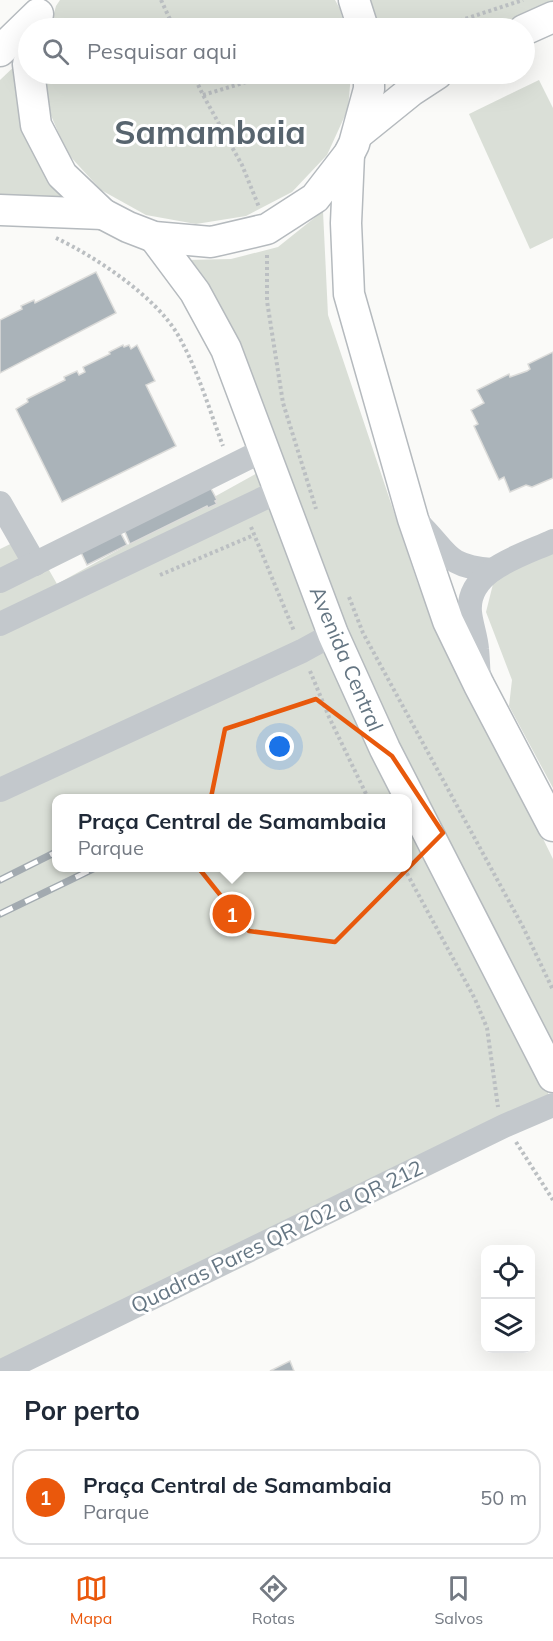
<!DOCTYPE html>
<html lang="pt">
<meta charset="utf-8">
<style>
:root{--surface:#fff;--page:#f2f2f3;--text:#1f2937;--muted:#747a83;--line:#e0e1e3;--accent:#ea580c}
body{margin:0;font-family:Mulish,sans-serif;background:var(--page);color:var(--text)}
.controls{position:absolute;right:18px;bottom:18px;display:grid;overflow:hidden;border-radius:12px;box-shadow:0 6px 24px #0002}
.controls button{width:54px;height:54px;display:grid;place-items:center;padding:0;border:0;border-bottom:2px solid var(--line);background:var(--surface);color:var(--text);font:30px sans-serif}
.you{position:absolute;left:280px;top:747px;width:21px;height:21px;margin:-15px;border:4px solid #fff;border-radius:50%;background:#1a73e8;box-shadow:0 0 0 9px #1a73e833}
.badge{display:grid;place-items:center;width:39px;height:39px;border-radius:50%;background:var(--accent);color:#fff;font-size:20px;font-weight:700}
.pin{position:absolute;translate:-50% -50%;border:3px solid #fff;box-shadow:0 2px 6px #0006}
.popup{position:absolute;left:52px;top:794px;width:360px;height:78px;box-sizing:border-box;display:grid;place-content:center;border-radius:12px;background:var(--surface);filter:drop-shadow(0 2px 4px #0005);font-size:20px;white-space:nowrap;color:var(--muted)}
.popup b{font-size:22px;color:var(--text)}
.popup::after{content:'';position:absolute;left:50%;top:100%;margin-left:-12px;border:12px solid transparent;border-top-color:var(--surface)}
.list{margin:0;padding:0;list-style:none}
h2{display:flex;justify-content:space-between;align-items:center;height:78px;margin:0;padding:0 24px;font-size:26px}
h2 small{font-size:20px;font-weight:400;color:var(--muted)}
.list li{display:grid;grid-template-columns:39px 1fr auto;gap:18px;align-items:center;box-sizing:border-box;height:96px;margin:0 12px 12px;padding:0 12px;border:2px solid var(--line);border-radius:18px}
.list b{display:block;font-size:22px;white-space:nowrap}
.list p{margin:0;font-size:20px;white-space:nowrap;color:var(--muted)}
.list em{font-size:20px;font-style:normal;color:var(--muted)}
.icon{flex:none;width:33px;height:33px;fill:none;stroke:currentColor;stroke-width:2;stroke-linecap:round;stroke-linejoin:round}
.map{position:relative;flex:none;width:553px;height:1371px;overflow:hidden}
.search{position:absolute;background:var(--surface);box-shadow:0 6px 24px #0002;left:18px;right:18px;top:18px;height:66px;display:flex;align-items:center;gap:15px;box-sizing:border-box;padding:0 21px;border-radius:33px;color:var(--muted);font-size:22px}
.sheet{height:186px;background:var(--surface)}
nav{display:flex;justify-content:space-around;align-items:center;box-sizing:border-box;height:84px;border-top:2px solid var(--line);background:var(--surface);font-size:16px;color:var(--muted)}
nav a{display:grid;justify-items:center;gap:3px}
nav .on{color:var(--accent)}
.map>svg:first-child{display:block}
</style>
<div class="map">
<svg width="553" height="1371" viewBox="0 0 553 1371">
<rect width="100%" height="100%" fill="#fafaf8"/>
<g fill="#dadfd7">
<path d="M 60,0 L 335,0 L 340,9 L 345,28 L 50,28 L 56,6 Z"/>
<path d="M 363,0 L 553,0 L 553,6 L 503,28 L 373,28 Z"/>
<path d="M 19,62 L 63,196 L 0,197 L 0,80 Z"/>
<path d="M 44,74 L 351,74 L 348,109 L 327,155 L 292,192 L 246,216 L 196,224 L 146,215 L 101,190 L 67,153 L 47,106 Z"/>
<path d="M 539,80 L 553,108 L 553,238 L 530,249 L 469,114 Z"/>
<path d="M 323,211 L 328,315 L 418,584 L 553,859 L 553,1059 L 344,649 L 186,260 L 231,259 L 278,247 Z"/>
<path d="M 261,471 L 317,623 L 314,633 L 335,665 L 404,798 L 56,798 L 56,868 L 407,868 L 408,805 L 549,1078 L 548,1095 L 0,1371 L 0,549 L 29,535 L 57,584 Z"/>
<path d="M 553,532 L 553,788 L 509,706 L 512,680 L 486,612 L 499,560 Z"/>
</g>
<g fill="#aab3b9" stroke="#dcdcda" stroke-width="1.5">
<path d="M 96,272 L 116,313 L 0,373 L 0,320 L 22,309 L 21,306 L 34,300 L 35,303 Z"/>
<path d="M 123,345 L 124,347 L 129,345 L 131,349 L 137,345 L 155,381 L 146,385 L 176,446 L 62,502 L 16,409 L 28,402 L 27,399 L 65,380 L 64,377 L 77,371 L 79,375 L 85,372 L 83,367 L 110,354 L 109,352 Z"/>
<path d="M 553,352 L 553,478 L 532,487 L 526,485 L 510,492 L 504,477 L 499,480 L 474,426 L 478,424 L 471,410 L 484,403 L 477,390 L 509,374 L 510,377 L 527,371 L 530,369 L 528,364 Z"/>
<path d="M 209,485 L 217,500 L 215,501 L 217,504 L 208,508 L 207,506 L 130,544 L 123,527 Z"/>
<path d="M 118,528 L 127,545 L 87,565 L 79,548 Z"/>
<path d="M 290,1361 L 294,1371 L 270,1371 Z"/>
</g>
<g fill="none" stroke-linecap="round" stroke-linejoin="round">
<g stroke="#b5babe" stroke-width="33">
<g id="major">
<path d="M 354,0 L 363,28"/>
<path d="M 524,30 L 553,17"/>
<path d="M 0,51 L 38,14"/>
<path d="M 28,64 L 36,125 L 62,175 L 103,214 L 128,227 L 154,237 L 211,242 L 267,229 L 315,198 L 349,154 L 354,144 L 369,89 L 369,74"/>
<path d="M 359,133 L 411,91 L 437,74"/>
<path d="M 349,154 L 346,223 L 349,294 L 413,519 L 448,621 L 479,685 L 553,826"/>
<path d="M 0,210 L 103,214"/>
<path d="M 154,237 L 195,292 L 226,349 L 333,634 L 385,749 L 553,1077"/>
</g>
</g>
<g stroke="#bbbfc2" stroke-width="4" stroke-dasharray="3 3" stroke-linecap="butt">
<path d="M 161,0 L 174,28"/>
<path d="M 437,28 L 523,0"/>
<path d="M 193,74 L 203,95 L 242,165 L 259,207"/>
<path d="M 203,95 L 273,74"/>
<path d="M 56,238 C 96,257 156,297 178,335 C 198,370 209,409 223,446"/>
<path d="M 267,255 L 267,301 L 283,403 L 316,509"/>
<path d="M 251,527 L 294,631"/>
<path d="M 160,575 L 254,535"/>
<path d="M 349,597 L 363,633 L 523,927 L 553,990"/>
<path d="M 310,671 L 329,717 L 368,798"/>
<path d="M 404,868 L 475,999 L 487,1028 L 498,1107"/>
<path d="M 516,1142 L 553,1200"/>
</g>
<g stroke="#c3c8cc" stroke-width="24">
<path d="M 0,503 L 35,564"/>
<path d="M 417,522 C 449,552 443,566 492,570"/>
<path d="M 0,581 L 264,450"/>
<path d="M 0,624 L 279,491"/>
<path d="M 479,677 C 478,668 478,658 477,649 C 476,636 471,624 470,612 C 466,570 523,555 553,541"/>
<path d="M 0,790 L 302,651 L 333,634"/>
<path d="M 2,1371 L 504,1126 L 553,1105"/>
</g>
<use href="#major" stroke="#fff" stroke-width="30"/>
<g stroke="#a2aab0" stroke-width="7">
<g id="rail">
<path d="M 0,880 L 56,852"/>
<path d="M 0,914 L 95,868"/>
</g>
</g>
<use href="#rail" stroke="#fff" stroke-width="4.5" stroke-dasharray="14" stroke-linecap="butt"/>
</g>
<path fill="none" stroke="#e8590c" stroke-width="4.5" stroke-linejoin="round" d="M 316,699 L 392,756 L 443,833 L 335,942 L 249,931 L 197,866 L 225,729 Z"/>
<g text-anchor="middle" stroke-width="6" stroke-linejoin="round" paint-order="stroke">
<g font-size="21" fill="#657683" stroke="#fff">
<text transform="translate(346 659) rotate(67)" y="7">Avenida Central</text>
<text transform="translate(277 1237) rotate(-26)" y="7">Quadras Pares QR 202 a QR 212</text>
</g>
<g font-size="33" font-weight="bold" fill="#57646e" stroke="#fff">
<text x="210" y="144">Samambaia</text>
</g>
</g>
</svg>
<div class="controls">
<button><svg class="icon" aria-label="locate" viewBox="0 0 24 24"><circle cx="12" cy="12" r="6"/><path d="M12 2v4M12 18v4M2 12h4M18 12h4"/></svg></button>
<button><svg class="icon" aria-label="layers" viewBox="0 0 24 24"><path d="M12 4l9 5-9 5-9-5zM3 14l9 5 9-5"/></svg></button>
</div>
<div class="you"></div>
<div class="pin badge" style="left:232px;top:914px">1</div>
<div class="popup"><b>Praça Central de Samambaia</b>Parque</div>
<div class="search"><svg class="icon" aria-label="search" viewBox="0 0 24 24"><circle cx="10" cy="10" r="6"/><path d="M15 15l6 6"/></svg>Pesquisar aqui</div>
</div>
<section class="sheet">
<h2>Por perto<small></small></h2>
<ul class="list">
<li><span class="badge">1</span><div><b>Praça Central de Samambaia</b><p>Parque</p></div><em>50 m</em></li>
</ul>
</section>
<nav>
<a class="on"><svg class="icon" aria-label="map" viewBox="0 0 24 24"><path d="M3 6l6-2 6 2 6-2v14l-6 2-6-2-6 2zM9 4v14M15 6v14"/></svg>Mapa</a>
<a><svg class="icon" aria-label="directions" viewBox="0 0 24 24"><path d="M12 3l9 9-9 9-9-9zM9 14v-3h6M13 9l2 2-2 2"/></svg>Rotas</a>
<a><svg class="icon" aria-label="saved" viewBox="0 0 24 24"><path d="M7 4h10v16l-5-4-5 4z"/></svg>Salvos</a>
</nav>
